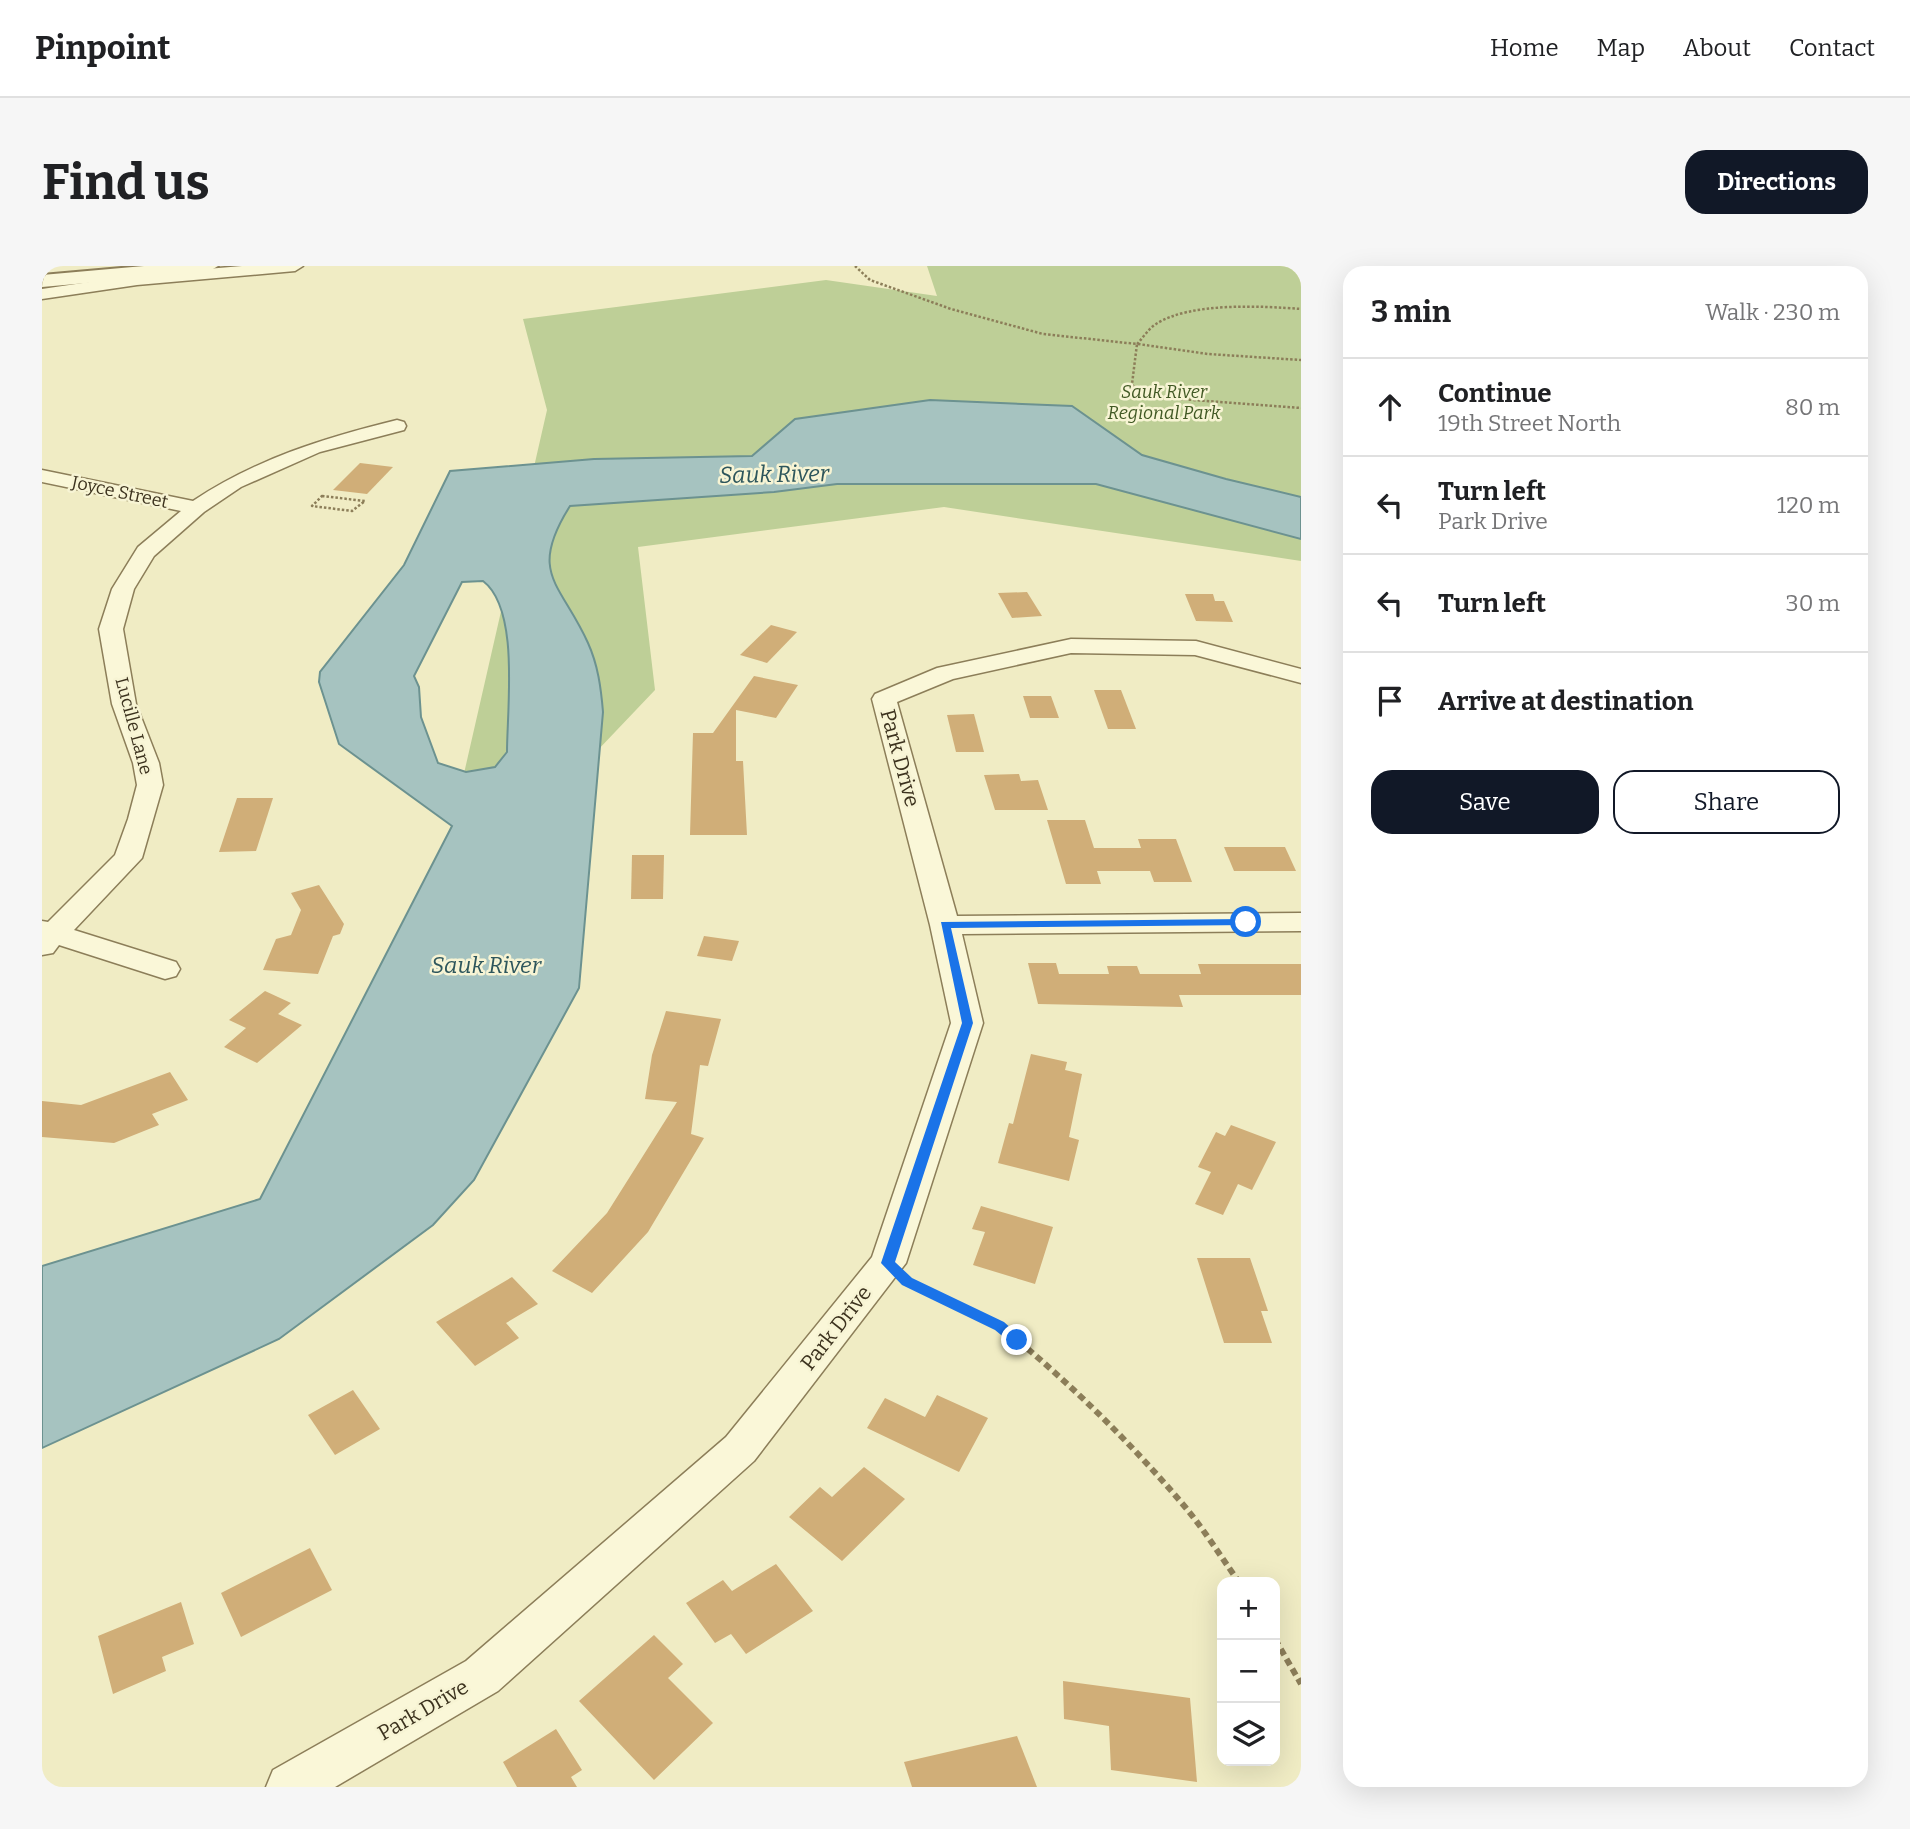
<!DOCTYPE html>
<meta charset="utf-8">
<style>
:root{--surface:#fff;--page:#f6f6f6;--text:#202124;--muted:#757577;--line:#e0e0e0;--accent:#111827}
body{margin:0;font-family:Bitter,serif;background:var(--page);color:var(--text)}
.controls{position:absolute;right:21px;bottom:21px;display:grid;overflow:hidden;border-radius:14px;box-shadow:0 7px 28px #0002}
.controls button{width:63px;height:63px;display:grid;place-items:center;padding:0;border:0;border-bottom:2px solid var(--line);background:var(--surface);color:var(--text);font:35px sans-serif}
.stop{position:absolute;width:21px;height:21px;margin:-16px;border:5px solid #1a73e8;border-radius:50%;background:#fff}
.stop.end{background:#1a73e8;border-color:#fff;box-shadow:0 2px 7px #0008}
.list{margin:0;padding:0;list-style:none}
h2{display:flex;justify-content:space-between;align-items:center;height:91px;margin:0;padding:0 28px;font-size:30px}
h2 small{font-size:23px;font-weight:400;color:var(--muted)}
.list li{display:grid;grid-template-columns:46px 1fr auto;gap:21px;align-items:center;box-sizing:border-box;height:98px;padding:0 28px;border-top:2px solid var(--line)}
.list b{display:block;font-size:26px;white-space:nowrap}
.list p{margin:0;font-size:23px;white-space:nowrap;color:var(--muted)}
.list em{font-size:23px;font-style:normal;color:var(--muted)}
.actions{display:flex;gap:14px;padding:21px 28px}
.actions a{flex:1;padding:16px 0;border:2px solid var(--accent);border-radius:21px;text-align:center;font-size:24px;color:var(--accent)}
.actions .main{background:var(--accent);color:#fff}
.icon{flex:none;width:38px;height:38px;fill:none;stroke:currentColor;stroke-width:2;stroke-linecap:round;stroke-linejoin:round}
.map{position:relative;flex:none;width:1259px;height:1521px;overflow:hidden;border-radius:21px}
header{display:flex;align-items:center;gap:42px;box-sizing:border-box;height:98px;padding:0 35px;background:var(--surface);border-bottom:2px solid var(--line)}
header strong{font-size:33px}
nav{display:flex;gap:38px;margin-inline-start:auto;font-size:24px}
.intro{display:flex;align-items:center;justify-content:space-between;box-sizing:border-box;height:168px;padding:0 42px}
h1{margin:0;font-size:49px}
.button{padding:18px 32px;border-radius:21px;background:var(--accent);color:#fff;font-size:24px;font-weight:700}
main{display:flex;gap:42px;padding:0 42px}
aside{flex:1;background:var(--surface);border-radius:21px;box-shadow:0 7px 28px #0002}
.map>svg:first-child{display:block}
</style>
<header>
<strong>Pinpoint</strong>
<nav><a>Home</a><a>Map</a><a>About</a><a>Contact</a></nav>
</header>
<div class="intro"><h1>Find us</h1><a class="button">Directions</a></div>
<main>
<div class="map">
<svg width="1259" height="1521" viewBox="0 0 1259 1521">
<rect width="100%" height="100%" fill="#f0ecc4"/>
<path fill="#becf97" d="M 885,0 L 1259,0 L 1259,295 L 902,241 L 596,281 L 613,424 L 554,486 L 410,560 L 505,144 L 481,53 L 784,14 L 895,30 Z"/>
<path fill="#a6c3c0" stroke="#6c9290" stroke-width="2" fill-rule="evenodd" d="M 888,134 L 1030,140 L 1100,189 L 1184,213 L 1259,231 L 1259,273 L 1054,218 L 795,218 L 732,226 L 528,240 C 485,308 519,317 546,377 C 556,399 559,422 561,446 L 537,722 L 432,914 L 391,959 L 237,1073 L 0,1182 L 0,1000 L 218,933 L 410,560 L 297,478 L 277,416 L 278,406 L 362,299 L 408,205 L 552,193 L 710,190 L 753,153 ZM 441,315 C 478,343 465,442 465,486 L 453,501 L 424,506 L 396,497 L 379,451 L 377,421 L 372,410 L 420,316 Z"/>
<g fill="#d0ae78">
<path d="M 318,197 L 351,201 L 325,228 L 291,224 Z"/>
<path d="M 985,326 L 1000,350 L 970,352 L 956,327 Z"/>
<path d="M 1143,328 L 1171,328 L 1173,335 L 1182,335 L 1191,356 L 1154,355 Z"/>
<path d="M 729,359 L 755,366 L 725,397 L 698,389 Z"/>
<path d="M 712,410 L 756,419 L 734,452 L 694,444 L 694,495 L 701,495 L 705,569 L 648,569 L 651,467 L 671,467 Z"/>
<path d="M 1052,424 L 1079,424 L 1094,463 L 1066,463 Z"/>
<path d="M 981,430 L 1009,430 L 1017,452 L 988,452 Z"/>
<path d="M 932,448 L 942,486 L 914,486 L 905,449 Z"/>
<path d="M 977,508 L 979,515 L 996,514 L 1006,544 L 953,544 L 942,509 Z"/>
<path d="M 195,532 L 231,532 L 214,585 L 177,586 Z"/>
<path d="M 1005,554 L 1043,554 L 1052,582 L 1099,582 L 1096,573 L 1134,573 L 1150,616 L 1112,616 L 1108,605 L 1055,605 L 1059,618 L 1024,618 Z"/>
<path d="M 1182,581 L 1243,581 L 1254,605 L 1192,605 Z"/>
<path d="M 590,589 L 622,589 L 621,633 L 589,633 Z"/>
<path d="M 277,619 L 302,658 L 298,668 L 291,670 L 276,708 L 221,704 L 234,673 L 249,669 L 259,644 L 249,627 Z"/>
<path d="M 662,670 L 697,675 L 690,695 L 655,690 Z"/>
<path d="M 986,697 L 1014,697 L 1017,708 L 1067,708 L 1065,700 L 1095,700 L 1098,708 L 1159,708 L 1156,698 L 1259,698 L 1259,729 L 1137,729 L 1141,741 L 996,738 Z"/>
<path d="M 223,725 L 249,737 L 236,748 L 260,759 L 215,797 L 182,781 L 204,762 L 187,754 Z"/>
<path d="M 624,745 L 679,753 L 666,800 L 658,799 L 649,868 L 662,872 L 606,966 L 550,1027 L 510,1005 L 565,947 L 635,836 L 603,833 L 610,789 Z"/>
<path d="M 989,788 L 1025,796 L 1023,804 L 1040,808 L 1027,871 L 1037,874 L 1027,915 L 956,897 L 967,857 L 971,858 Z"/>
<path d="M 128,806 L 146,834 L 110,848 L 117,859 L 72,877 L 0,871 L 0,835 L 39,839 Z"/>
<path d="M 1189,859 L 1234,876 L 1210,924 L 1196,918 L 1181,949 L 1153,938 L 1169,906 L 1156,901 L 1174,866 L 1183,870 Z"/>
<path d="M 939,940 L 1011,961 L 993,1018 L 931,999 L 943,966 L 930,963 Z"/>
<path d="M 1155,992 L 1208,992 L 1226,1045 L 1219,1045 L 1230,1077 L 1182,1077 Z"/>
<path d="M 470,1011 L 496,1038 L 464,1057 L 477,1072 L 433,1100 L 394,1056 Z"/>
<path d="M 311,1124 L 338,1163 L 293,1189 L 266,1149 Z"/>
<path d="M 895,1129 L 946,1152 L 917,1206 L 825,1162 L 843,1132 L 883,1151 Z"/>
<path d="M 822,1201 L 863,1233 L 800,1295 L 747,1251 L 778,1221 L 790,1231 Z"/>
<path d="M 268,1282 L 290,1324 L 199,1371 L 179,1327 Z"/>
<path d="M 734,1298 L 771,1345 L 704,1388 L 689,1368 L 673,1377 L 644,1337 L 681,1314 L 690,1325 Z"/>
<path d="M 139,1336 L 152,1378 L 120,1391 L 124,1405 L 71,1428 L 56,1370 Z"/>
<path d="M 612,1369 L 641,1398 L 626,1412 L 671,1457 L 612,1514 L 537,1435 Z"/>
<path d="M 1021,1415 L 1148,1432 L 1155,1516 L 1069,1504 L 1067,1460 L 1022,1453 Z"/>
<path d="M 514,1463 L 540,1504 L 529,1511 L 535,1521 L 475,1521 L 461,1496 Z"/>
<path d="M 975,1470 L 995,1521 L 870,1521 L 862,1496 Z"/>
</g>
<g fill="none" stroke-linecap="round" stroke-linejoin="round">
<g stroke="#8c7e59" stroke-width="3">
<g id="minor">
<path d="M 200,0 L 261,0 L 253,5 L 95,19 L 0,33 L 0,23 L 95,9 Z"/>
<path d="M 355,154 L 362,156 L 364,160 L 362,164 L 278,186 L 199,221 L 162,246 L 112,290 L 92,323 L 81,363 L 94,438 L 117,497 L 121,519 L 100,592 L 32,664 L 134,696 L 138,703 L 134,710 L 123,713 L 17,679 L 11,687 L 0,689 L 0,655 L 6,656 L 73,589 L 86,553 L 95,519 L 91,497 L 70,438 L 57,363 L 70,323 L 96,281 L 139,245 L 0,216 L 0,204 L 151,235 C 214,193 282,172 355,154 Z"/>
<path d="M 1029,373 L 1154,375 L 1259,403 L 1259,417 L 1153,389 L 1029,387 L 911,413 L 855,436 L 915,650 L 1259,647 L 1259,665 L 920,668 L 941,757 L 864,997 L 712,1195 L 456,1425 L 293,1521 L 224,1521 L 231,1504 L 424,1395 L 684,1171 L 830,991 L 909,757 L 888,659 L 830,433 L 833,428 L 895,402 Z"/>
</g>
</g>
<g stroke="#8c7e59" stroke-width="4">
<path id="tertiary" d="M 102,0 L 176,0 L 166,6 L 0,21 L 0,9 Z"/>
</g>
<g stroke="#8c7e59" stroke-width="2.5" stroke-dasharray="2.5 2" stroke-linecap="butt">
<path d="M 813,0 L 828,14 L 909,43 L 1001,68 L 1095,78 L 1090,118 L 1097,130 L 1259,142"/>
<path d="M 1095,78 C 1101,72 1106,63 1114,58 C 1148,36 1220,40 1259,43"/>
<path d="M 1096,78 L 1166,88 L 1259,94"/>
<path d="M 280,230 L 323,235 L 310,245 L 270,240 Z"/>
</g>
<path stroke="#8c7e59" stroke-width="4.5" stroke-dasharray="5 3.5" stroke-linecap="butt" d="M 866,1016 L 958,1060 L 970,1070"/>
<g stroke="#8c7e59" stroke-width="6" stroke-dasharray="7 4.5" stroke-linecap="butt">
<path d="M 968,1068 C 1031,1120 1091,1179 1144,1242 C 1163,1265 1179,1291 1197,1316"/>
<path d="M 1233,1373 L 1259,1418"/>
</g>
<use href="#minor" fill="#faf7d8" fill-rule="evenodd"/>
<use href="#tertiary" fill="#faf7d8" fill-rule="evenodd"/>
</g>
<path fill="#1a73e8" d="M 1204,653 L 1210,656 L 1208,659 L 909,662 L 931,757 L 853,996 L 870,1012 L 962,1056 L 982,1074 L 980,1078 L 970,1078 L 953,1064 L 860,1019 L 839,997 L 920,757 L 899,656 Z"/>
<g text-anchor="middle" stroke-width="5" stroke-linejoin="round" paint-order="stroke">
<g font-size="18" font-style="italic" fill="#415924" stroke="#f7f4d4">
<text x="1122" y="132">Sauk River<tspan x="1122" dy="21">Regional Park</tspan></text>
</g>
<g font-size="18" fill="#3c321e" stroke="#f7f4d4">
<text transform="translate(78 226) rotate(12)" y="6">Joyce Street</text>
<text transform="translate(92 460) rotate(75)" y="6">Lucille Lane</text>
</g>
<g font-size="21" fill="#3c321e" stroke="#f7f4d4">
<text transform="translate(858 492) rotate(75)" y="7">Park Drive</text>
<text transform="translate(794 1062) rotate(-52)" y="7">Park Drive</text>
<text transform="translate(381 1444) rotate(-30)" y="7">Park Drive</text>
</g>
<g font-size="23" font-style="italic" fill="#2d565c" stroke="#f7f4d4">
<text transform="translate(732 208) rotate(-1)" y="8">Sauk River</text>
<text x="444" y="707">Sauk River</text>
</g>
</g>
</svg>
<div class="controls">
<button>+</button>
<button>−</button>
<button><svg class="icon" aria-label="layers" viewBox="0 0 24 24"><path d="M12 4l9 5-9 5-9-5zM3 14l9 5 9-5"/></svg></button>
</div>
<div class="stop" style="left:1204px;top:656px"></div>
<div class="stop end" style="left:975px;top:1074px"></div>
</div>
<aside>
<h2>3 min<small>Walk · 230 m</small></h2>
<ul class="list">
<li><svg class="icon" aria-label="ahead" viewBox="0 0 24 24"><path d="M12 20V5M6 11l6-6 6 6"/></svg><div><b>Continue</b><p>19th Street North</p></div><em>80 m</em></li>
<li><svg class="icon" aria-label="left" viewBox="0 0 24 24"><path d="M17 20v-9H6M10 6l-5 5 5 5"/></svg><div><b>Turn left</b><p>Park Drive</p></div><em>120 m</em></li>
<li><svg class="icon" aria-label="left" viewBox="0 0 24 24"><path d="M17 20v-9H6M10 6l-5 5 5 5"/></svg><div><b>Turn left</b></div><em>30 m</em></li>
<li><svg class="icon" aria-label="arrive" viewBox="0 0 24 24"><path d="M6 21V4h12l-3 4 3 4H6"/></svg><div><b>Arrive at destination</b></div></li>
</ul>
<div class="actions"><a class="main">Save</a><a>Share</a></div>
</aside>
</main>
